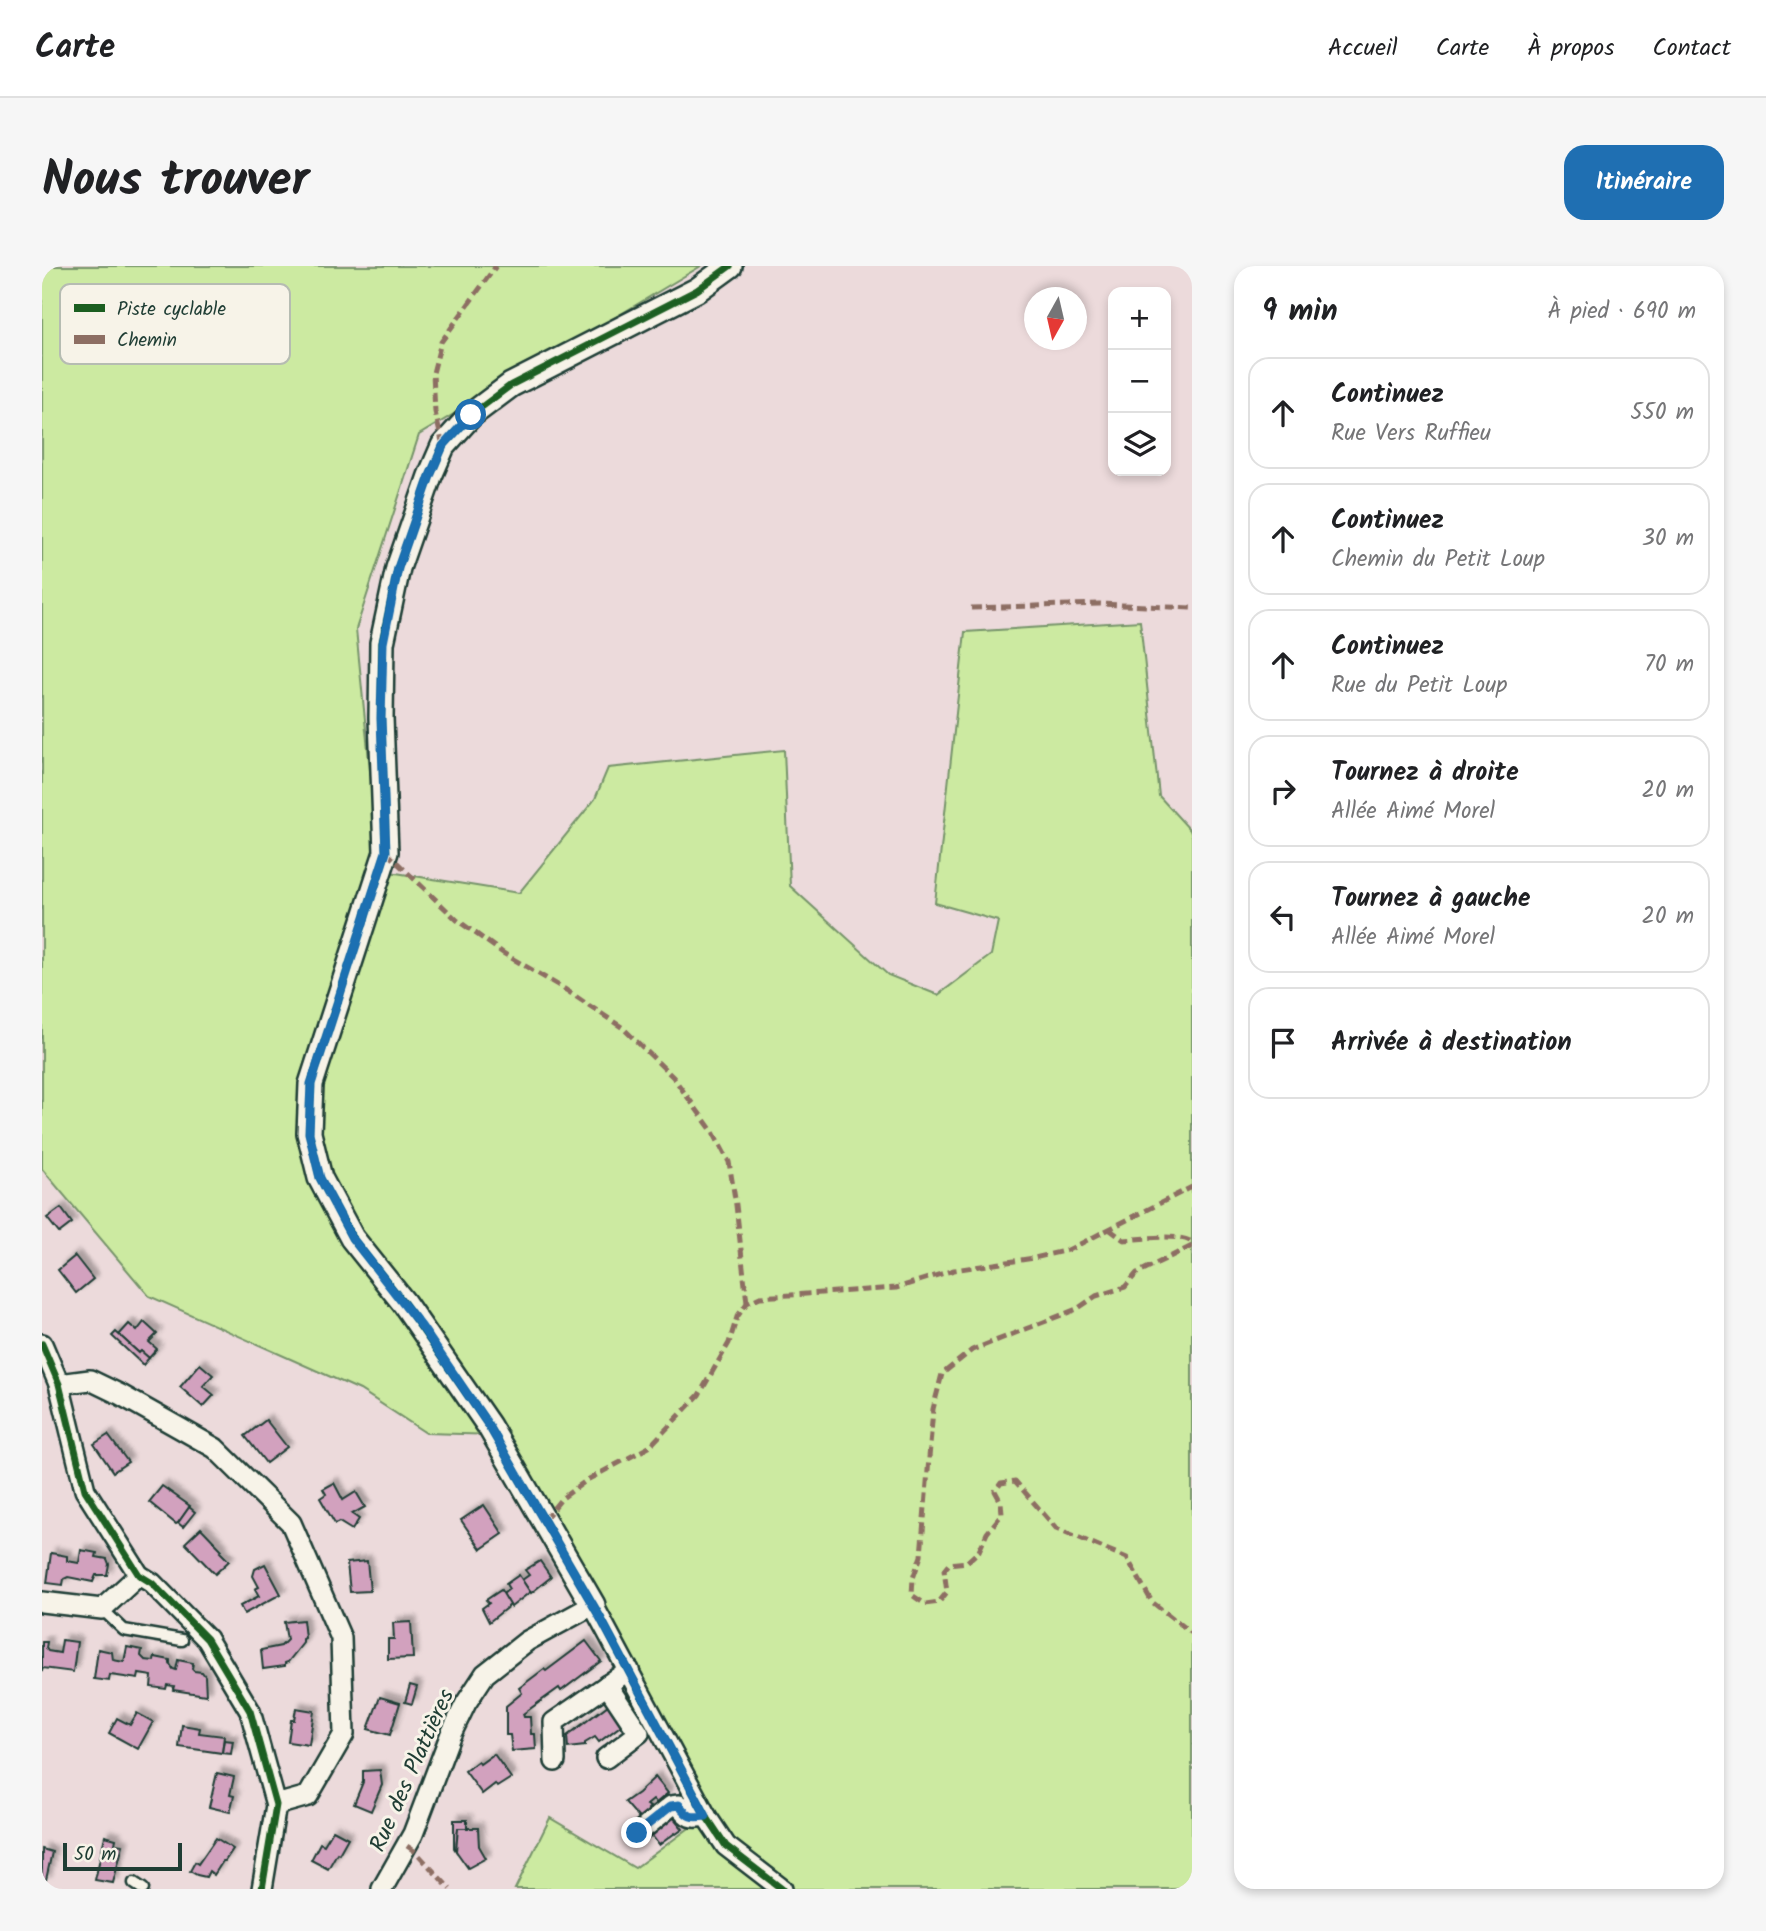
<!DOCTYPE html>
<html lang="fr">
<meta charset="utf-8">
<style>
:root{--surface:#fff;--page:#f6f6f6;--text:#202124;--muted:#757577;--line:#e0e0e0;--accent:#1f6fb2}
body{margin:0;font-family:Kalam,sans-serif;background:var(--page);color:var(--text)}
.controls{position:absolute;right:21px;top:21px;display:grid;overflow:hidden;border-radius:14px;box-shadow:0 4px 10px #0003}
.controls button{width:63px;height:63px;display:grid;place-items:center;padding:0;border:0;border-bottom:2px solid var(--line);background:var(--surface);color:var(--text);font:35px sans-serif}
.compass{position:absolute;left:982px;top:21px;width:63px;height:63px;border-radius:50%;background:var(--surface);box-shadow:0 4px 10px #0003;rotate:188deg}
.scale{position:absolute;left:21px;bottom:18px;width:119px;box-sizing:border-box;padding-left:7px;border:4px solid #1f3d34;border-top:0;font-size:19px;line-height:24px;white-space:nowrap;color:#1f3d34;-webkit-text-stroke:5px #f7f3e8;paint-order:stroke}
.stop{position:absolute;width:21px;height:21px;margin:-16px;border:5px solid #1f6fb2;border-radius:50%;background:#fff}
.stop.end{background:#1f6fb2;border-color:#fff;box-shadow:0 2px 7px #0008}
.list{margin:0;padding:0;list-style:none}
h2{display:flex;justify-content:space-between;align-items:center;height:91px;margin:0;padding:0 28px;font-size:30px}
h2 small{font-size:23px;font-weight:400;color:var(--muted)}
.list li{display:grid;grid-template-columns:46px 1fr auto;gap:21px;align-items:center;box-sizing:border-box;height:112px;margin:0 14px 14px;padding:0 14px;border:2px solid var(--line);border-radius:21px}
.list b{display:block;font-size:26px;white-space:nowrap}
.list p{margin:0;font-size:23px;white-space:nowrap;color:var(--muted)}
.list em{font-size:23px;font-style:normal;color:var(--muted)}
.icon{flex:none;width:38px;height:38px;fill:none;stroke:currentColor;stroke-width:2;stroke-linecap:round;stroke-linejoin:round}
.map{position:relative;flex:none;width:1150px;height:1623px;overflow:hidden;border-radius:21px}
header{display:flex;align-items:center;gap:42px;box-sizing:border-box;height:98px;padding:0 35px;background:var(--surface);border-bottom:2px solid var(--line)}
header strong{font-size:33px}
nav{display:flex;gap:38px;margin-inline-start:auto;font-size:24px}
.intro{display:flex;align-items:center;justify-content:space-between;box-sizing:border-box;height:168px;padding:0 42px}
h1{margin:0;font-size:49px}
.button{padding:18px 32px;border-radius:21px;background:var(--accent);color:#fff;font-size:24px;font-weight:700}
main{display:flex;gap:42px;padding:0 42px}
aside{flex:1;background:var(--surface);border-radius:21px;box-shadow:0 4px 10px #0003}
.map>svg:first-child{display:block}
</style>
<header>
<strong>Carte</strong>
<nav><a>Accueil</a><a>Carte</a><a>À propos</a><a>Contact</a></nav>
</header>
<div class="intro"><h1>Nous trouver</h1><a class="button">Itinéraire</a></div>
<main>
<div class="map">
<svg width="1150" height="1623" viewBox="0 0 1150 1623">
<defs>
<filter id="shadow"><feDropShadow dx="5" dy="-5" stdDeviation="2" flood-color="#0004"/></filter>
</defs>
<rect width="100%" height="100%" fill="#ecdadb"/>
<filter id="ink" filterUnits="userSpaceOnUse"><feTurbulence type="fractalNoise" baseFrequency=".0143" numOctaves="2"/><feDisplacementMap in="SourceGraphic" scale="14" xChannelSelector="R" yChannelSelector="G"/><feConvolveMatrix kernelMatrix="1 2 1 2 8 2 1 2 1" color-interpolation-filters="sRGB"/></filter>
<g filter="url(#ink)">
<path fill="#cceaa1" stroke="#76946a" stroke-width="2" d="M 0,0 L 659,0 L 377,169 L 314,363 L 336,585 L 348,606 L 477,627 L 553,533 L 566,502 L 742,484 L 748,620 L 846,709 L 896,729 L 949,689 L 956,655 L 893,637 L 923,366 L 1098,355 L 1117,530 L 1148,564 L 1150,570 L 1150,1623 L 473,1623 L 508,1552 L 593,1602 L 658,1554 L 455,1169 L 384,1167 L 318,1124 L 107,1030 L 0,903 Z"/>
<g fill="#d2a1be" stroke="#1f3d34" stroke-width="2" filter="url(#shadow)">
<path d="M 19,942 L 30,957 L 17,967 L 5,952 Z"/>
<path d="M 33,990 L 51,1013 L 34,1027 L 16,1004 Z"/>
<path d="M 102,1056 L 115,1068 L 107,1076 L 115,1083 L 107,1092 L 99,1085 L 97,1087 L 77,1069 L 87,1058 L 95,1065 Z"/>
<path d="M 74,1066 L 97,1087 L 99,1085 L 107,1092 L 101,1099 L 70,1070 Z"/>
<path d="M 158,1098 L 171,1109 L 161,1120 L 172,1129 L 161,1141 L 138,1121 Z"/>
<path d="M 224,1154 L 245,1181 L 224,1197 L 203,1170 Z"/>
<path d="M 66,1169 L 86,1196 L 71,1206 L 52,1178 Z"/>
<path d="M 292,1217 L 301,1234 L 314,1226 L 323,1241 L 310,1248 L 317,1253 L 310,1264 L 297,1256 L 293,1258 L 278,1232 L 284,1228 L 281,1223 Z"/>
<path d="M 120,1220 L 148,1240 L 136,1257 L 134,1258 L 107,1236 Z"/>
<path d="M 442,1239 L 461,1268 L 439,1283 L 419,1254 Z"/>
<path d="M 148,1240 L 147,1241 L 153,1246 L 141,1261 L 136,1257 Z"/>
<path d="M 159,1262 L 180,1284 L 178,1286 L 187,1295 L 173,1308 L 143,1277 Z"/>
<path d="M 39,1284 L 55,1287 L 54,1291 L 65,1293 L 67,1298 L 65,1309 L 54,1309 L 51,1316 L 26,1311 L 22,1313 L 21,1319 L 5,1317 L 9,1287 L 25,1290 L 25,1295 L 37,1297 Z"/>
<path d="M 325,1295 L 328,1325 L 308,1326 L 305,1297 Z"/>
<path d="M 498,1295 L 509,1311 L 489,1327 L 480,1314 L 487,1309 L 483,1304 Z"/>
<path d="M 223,1298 L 239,1328 L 202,1348 L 198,1340 L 217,1330 L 213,1323 L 217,1321 L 211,1310 L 213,1303 Z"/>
<path d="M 477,1309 L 488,1326 L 469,1341 L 461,1328 L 467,1323 L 464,1318 Z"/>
<path d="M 459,1324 L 468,1339 L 447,1356 L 440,1342 L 447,1337 L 444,1334 Z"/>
<path d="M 261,1354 L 263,1372 L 261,1373 L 261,1377 L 246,1396 L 243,1397 L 243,1400 L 221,1403 L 219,1384 L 239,1380 L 245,1374 L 242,1356 Z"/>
<path d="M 369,1356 L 371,1392 L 346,1393 L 346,1373 L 352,1373 L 351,1357 Z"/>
<path d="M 20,1374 L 35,1376 L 31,1406 L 1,1402 L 0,1405 L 0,1376 L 5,1376 L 4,1382 L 6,1385 L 18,1387 Z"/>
<path d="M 544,1375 L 559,1395 L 519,1425 L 517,1422 L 481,1448 L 482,1451 L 488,1451 L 489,1468 L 493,1468 L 494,1483 L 470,1485 L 468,1469 L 464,1469 L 464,1440 L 480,1427 L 477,1422 L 502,1403 L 504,1405 Z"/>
<path d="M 85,1381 L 100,1384 L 99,1390 L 103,1394 L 112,1395 L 113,1391 L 128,1394 L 128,1398 L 131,1403 L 134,1404 L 136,1394 L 151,1397 L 150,1403 L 152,1405 L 160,1406 L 163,1410 L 164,1429 L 131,1424 L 132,1420 L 125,1419 L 124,1423 L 109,1421 L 110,1410 L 97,1408 L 96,1413 L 68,1409 L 67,1415 L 52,1413 L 56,1383 L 70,1386 L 71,1394 L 82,1396 Z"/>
<path d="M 368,1419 L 375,1421 L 370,1438 L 363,1436 Z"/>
<path d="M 338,1431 L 358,1437 L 348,1469 L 326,1463 Z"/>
<path d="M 570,1436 L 585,1455 L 557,1476 L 553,1471 L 543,1477 L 543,1480 L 526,1482 L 525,1470 Z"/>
<path d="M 254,1442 L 272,1445 L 267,1479 L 246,1476 L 249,1454 L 252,1454 Z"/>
<path d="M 95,1447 L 111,1456 L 96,1483 L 67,1467 L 75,1452 L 88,1459 Z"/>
<path d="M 140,1459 L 158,1462 L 157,1467 L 182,1470 L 180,1487 L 137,1481 Z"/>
<path d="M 182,1474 L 191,1475 L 189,1488 L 180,1487 Z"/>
<path d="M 452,1488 L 469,1512 L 455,1521 L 453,1518 L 440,1528 L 423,1505 L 436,1495 L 438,1498 Z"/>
<path d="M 338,1504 L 340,1519 L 329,1545 L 312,1538 L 321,1516 L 321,1505 Z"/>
<path d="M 175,1507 L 192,1511 L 188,1529 L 192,1530 L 188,1546 L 167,1541 Z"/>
<path d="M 613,1511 L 626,1527 L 614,1537 L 611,1534 L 605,1539 L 608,1541 L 606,1543 L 611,1550 L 601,1557 L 583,1536 L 596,1527 Z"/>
<path d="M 631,1551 L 641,1563 L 634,1568 L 633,1567 L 617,1579 L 608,1567 L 624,1554 L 625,1556 Z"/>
<path d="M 412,1554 L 425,1554 L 425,1563 L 416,1562 L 414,1585 L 412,1582 Z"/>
<path d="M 416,1562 L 436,1562 L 437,1580 L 444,1592 L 426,1602 L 414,1585 Z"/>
<path d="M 291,1564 L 306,1572 L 297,1588 L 295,1587 L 286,1603 L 269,1594 L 278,1577 L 282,1579 Z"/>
<path d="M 63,1570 L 74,1573 L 73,1578 L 81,1579 L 71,1617 L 53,1614 Z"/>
<path d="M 174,1572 L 191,1583 L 183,1595 L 181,1595 L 172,1609 L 167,1605 L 164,1611 L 155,1609 L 148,1605 L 153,1596 L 156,1598 Z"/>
<path d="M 0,1583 L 10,1586 L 4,1614 L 0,1614 Z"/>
</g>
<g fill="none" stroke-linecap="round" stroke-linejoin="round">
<g stroke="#1f3d34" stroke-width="15">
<g id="service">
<path d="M 60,1343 L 82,1364 L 140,1374"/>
<path d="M 92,1617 L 101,1623"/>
</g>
</g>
<g stroke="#1f3d34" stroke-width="24">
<g id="minor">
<path d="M 0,1078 L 17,1118 L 43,1224 L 97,1309 L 110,1317 L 165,1373 L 208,1445 L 234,1539 L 220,1623"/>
<path d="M 17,1118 L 48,1114 L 79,1129 L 173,1182 L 249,1257 L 299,1372 L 302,1468 L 266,1530 L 234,1539"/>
<path d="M 0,1336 L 60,1343 L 97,1309"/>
<path d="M 564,1492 L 597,1467 L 565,1419"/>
<path d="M 513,1495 L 512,1456 L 587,1404"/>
<path d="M 595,1568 L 629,1540 L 637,1539 C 646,1552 649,1553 664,1550"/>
<path d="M 340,1623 L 371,1568 L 408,1470 L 424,1437 L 443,1408 L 485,1375 L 551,1339 L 664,1550 L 684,1580 L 740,1623"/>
</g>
</g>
<g stroke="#1f3d34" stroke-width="28">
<path id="tertiary" d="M 551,1339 L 447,1160 L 362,1037 L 310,972 L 278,912 L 267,867 L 269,818 L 344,586 L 339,452 L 340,377 L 356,302 L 388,210 L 401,180 L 429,149 L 469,119 L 655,24 L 688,0"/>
</g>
<use href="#service" stroke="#f7f3e8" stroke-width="10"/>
<use href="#minor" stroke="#f7f3e8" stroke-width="19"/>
<use href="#tertiary" stroke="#f7f3e8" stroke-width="23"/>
<g stroke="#8d6e63" stroke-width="5" stroke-dasharray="10 5" stroke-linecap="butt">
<path d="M 401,180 L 393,146 L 391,107 L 399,76 L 454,0"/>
<path d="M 929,342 L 1057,338 L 1150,342"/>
<path d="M 344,586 L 415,654 L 461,687 L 524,724 L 581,762 L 631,811 L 671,866 L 687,896 L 694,939 L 705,1037"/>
<path d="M 1067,963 L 1082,974 C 1099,973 1136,967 1150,976"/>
<path d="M 1150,980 L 1095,1007 L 1083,1021 L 1054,1030 L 1035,1043 L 930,1084 L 900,1108 L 891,1143 L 879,1290 L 871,1312 L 870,1329 L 883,1338 L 897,1336 L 905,1326 L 902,1304 L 907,1298 L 925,1296 L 937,1285 L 945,1267 L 960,1248 L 959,1236 L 953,1225 L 959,1217 L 973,1215 L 1014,1262 L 1085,1292 L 1110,1336 L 1150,1367"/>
<path d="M 502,1254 L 519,1233 L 545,1214 L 607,1181 L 657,1129 L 687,1077 L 695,1051 L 705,1037 L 718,1031 L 854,1022 L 912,1004 L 992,992 L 1026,984 L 1150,921"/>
<path d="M 365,1580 L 374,1586 L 408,1623"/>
</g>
<g stroke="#f7f3e8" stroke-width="11">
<g id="cycleway">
<path d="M 688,0 L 655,24 L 469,119 L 429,149 L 401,180 L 388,210 L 356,302 L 340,377 L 339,452 L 344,586 L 269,818 L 267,867 L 278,912 L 310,972 L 362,1037 L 447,1160 L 558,1351 L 664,1550 L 684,1580 L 740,1623"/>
<path d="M 0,1078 L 17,1118 L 43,1224 L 97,1309 L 110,1317 L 165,1373 L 208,1445 L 234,1539 L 220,1623"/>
</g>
</g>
<use href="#cycleway" stroke="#1b5e20" stroke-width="7"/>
</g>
</g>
<g fill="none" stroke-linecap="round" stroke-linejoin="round" filter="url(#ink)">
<path stroke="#1f6fb2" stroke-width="9" d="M 429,149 L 401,180 L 388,210 L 356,302 L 341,377 L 339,452 L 344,586 L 269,818 L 267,867 L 278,912 L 310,972 L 379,1060 L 447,1160 L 558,1351 L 664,1550 C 649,1552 647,1552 637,1539 L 629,1540 L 595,1567"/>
</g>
<g text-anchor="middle" stroke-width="6" stroke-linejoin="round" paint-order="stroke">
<g font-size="23" fill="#1f3d34" stroke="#f7f3e8">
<text transform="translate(369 1504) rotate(-66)" y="8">Rue des Plattières</text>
</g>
</g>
<rect x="18" y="18" width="230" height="80" rx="10" fill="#f7f3e8" stroke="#b6bcb2" stroke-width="2"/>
<rect x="32" y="38" width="31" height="8" fill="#1b5e20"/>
<rect x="32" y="69" width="31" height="9" fill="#8d6e63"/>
<g font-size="19" fill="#1f3d34">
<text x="75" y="49">Piste cyclable</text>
<text x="75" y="80">Chemin</text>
</g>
</svg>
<div class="controls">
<button>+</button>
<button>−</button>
<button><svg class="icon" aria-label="layers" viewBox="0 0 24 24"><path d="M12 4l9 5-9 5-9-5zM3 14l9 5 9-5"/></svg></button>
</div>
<svg class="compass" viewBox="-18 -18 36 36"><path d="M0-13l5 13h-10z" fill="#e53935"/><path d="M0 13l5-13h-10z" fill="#757577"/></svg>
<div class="scale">50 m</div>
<div class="stop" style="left:429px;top:149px"></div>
<div class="stop end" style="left:595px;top:1567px"></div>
</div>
<aside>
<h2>9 min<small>À pied · 690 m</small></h2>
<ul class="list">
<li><svg class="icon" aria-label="ahead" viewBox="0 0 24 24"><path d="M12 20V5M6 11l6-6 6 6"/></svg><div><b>Continuez</b><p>Rue Vers Ruffieu</p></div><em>550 m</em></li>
<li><svg class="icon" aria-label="ahead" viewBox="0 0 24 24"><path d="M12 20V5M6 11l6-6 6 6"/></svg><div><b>Continuez</b><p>Chemin du Petit Loup</p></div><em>30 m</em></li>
<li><svg class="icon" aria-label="ahead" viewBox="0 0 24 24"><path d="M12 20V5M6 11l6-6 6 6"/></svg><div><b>Continuez</b><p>Rue du Petit Loup</p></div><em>70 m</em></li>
<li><svg class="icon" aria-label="right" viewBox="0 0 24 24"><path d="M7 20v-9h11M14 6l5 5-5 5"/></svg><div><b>Tournez à droite</b><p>Allée Aimé Morel</p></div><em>20 m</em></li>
<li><svg class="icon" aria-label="left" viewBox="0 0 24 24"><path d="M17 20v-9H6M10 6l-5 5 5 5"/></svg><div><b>Tournez à gauche</b><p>Allée Aimé Morel</p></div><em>20 m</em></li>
<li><svg class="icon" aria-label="arrive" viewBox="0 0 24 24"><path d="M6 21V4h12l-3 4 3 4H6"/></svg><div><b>Arrivée à destination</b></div></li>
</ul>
</aside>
</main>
